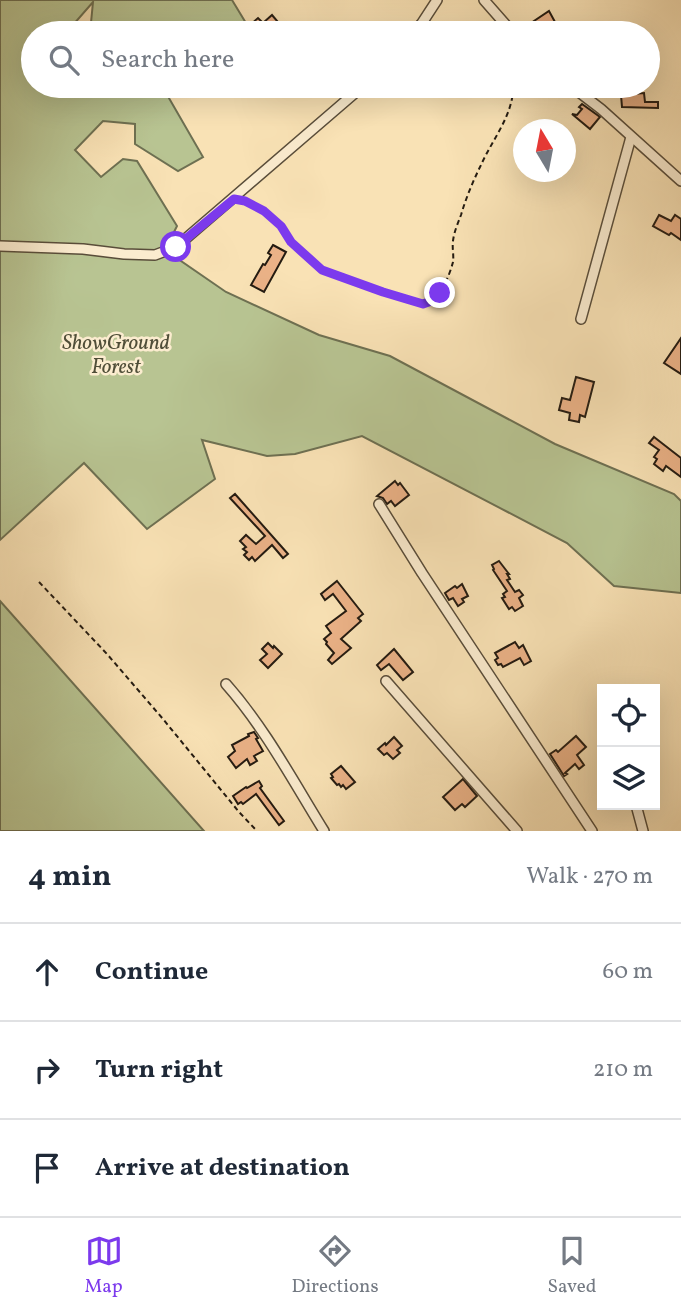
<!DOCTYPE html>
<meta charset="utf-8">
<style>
:root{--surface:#fff;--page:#f6f6f7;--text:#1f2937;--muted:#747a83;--line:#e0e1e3;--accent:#7c3aed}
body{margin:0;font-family:Vollkorn,serif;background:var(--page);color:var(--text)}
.controls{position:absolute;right:21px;bottom:21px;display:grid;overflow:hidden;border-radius:0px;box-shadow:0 7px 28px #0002}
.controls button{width:63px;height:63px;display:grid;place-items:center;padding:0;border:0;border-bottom:2px solid var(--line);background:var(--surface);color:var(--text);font:35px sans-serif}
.compass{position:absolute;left:513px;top:119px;width:63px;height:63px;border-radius:50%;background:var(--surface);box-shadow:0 7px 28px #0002;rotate:350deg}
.stop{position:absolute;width:21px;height:21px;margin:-16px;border:5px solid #7c3aed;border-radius:50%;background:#fff}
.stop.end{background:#7c3aed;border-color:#fff;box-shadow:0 2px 7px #0008}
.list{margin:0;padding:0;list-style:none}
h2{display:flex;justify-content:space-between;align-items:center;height:91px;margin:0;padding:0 28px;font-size:30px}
h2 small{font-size:23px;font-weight:400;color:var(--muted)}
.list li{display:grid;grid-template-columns:46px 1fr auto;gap:21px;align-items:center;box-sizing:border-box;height:98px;padding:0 28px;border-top:2px solid var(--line)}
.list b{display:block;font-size:26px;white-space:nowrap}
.list em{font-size:23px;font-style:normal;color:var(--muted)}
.icon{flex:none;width:38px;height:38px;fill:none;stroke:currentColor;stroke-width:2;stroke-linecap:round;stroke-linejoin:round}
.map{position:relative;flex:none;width:681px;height:831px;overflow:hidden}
.search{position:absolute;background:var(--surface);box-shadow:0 7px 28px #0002;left:21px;right:21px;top:21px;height:77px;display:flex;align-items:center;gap:18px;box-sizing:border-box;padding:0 24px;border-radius:38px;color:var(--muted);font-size:26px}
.sheet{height:385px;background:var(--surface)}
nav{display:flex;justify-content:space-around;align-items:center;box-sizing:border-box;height:98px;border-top:2px solid var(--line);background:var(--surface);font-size:19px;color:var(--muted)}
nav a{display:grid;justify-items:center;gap:4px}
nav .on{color:var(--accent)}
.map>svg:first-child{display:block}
</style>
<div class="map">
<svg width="681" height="831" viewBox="0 0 681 831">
<rect width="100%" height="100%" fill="#f9e2b5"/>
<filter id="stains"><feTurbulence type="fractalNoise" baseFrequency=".00286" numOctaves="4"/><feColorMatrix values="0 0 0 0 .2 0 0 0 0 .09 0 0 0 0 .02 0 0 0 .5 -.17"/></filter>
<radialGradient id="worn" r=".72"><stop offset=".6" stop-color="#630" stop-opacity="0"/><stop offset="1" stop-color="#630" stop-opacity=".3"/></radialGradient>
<g fill="#b8c492" stroke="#6e7052" stroke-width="2">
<path d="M 0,0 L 232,0 L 252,33 L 90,33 L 93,2 L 66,33 L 33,33 L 33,86 L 65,86 L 72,93 L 112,86 L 162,86 L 203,157 L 178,171 L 135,144 L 135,124 L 103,121 L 75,150 L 101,177 L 123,159 L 137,161 L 177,226 L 165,250 L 226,292 L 319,335 L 390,356 L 555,444 L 674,494 L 681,501 L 681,593 L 614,586 L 567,543 L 362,436 L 295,454 L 267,456 L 202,440 L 215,479 L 147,529 L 84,463 L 0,540 Z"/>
<path d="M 0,601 L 204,831 L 0,831 Z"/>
</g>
<g fill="#ebb287" stroke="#241b11" stroke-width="2">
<path d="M 549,11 L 561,33 L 533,33 L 528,25 Z"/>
<path d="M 272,15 L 278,22 L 269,29 L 273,33 L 258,33 L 250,25 L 258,18 L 263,23 Z"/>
<path d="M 644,93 L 645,102 L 658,102 L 658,108 L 622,107 L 621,95 Z"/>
<path d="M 582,104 L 600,117 L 590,129 L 572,114 L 577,115 L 582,109 L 579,107 Z"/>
<path d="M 659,215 L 671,221 L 675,215 L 681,219 L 681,240 L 671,233 L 669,235 L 653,226 Z"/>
<path d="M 273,245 L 286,252 L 264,292 L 251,285 L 263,264 L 265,265 L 271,255 L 268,253 Z"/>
<path d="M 681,338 L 681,374 L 664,363 Z"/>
<path d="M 576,377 L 594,382 L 585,417 L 580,415 L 579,422 L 569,420 L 570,413 L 559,410 L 562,398 L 570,400 Z"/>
<path d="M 654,437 L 681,458 L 681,477 L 666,466 L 663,471 L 654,464 L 657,459 L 654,457 L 659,450 L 649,443 Z"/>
<path d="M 395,481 L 398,485 L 400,483 L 409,495 L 395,506 L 391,501 L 387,504 L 383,498 L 377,496 Z"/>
<path d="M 235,494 L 288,554 L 283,558 L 272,545 L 255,561 L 252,557 L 249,560 L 244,555 L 247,552 L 243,549 L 246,547 L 240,541 L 246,535 L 256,544 L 265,536 L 230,498 Z"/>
<path d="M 499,561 L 509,574 L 507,574 L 510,579 L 507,580 L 515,592 L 519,590 L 523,595 L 519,598 L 523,606 L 515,611 L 512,607 L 509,609 L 502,598 L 505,597 L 503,594 L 507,591 L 493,570 L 494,569 L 492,565 Z"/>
<path d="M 337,581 L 363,614 L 358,618 L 361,621 L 341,639 L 351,648 L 332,664 L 328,660 L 334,653 L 326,644 L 327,642 L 324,639 L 331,633 L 326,626 L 346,611 L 333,594 L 325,600 L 321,594 Z"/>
<path d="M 462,584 L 468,596 L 462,599 L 464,602 L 458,606 L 453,598 L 449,600 L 445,593 L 455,586 L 457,588 Z"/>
<path d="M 515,642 L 519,648 L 523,645 L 531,661 L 524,665 L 520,658 L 503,667 L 501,664 L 498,665 L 495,660 L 498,658 L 495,653 Z"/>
<path d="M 268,643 L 273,648 L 274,646 L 282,654 L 268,668 L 260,660 L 267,654 L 262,649 Z"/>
<path d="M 394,649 L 413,672 L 403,680 L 389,664 L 381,670 L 377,665 Z"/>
<path d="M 254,732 L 258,738 L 256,739 L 263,751 L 254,756 L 257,761 L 250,765 L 247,759 L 236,768 L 228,757 L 235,751 L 232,745 L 249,736 L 248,734 Z"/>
<path d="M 576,736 L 586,747 L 577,755 L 584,765 L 579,769 L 575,764 L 565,773 L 567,774 L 564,776 L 550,754 L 556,750 L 558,752 Z"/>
<path d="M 394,737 L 402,746 L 397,750 L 400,753 L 393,759 L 387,753 L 384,755 L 378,749 L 385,743 L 386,745 Z"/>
<path d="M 341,766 L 355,782 L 346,789 L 343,785 L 341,787 L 339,784 L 337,785 L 331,778 L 333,777 L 331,774 Z"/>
<path d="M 463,779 L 477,796 L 465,807 L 462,804 L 455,810 L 443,797 Z"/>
<path d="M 259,781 L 262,786 L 260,788 L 284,821 L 279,825 L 256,794 L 243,804 L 241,802 L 238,804 L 233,796 L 246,787 L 247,788 Z"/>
</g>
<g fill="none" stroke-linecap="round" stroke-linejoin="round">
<g stroke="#594d3a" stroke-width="12">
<g id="minor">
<path d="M 484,0 L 513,33"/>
<path d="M 413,33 L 422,23 L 437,0"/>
<path d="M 571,86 L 601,109 L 681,181"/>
<path d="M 0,246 L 83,249 L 124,254 L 155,255 L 176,247 L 363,86"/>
<path d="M 581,319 L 631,137"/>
<path d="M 379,504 L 422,573 L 592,831"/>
<path d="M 386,681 L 517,831"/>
<path d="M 226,684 C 265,728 293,781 324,831"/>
<path d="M 636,805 L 643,831"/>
</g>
</g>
<g stroke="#241b11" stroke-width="2" stroke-dasharray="5 3.5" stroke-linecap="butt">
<path d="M 242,200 L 258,207 L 272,217 L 281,226 L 291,242 L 322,269 L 383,292 L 423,304 C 439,302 449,277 453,262 C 454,255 452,248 453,241 C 454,232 458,223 461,215 C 466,198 473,181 481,165 C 492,140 514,114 513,86"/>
<path d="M 39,582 L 107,654 L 163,719 L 239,812 L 257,831"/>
</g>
<use href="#minor" stroke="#fbeccf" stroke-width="9"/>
</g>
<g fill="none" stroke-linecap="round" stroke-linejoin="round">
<path stroke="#7c3aed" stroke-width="9" d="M 176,247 L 234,199 L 245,201 L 264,211 L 281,226 L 291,242 L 322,270 L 383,292 L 423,304 L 434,300 L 440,293"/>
</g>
<g text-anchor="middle" stroke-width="5" stroke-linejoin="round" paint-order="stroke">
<g font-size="21" font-style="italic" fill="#504e38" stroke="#fbeccf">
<text x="116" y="349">ShowGround<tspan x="116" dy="24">Forest</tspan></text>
</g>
</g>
<rect width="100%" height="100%" filter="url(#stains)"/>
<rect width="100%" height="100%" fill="url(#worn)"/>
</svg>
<div class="controls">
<button><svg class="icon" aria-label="locate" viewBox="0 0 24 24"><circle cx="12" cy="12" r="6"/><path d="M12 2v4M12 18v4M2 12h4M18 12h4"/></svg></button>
<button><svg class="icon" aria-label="layers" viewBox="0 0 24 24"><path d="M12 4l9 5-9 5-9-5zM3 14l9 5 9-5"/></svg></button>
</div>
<svg class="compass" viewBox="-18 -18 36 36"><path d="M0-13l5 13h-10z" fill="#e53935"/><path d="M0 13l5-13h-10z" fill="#747a83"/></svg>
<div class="stop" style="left:176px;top:247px"></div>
<div class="stop end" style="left:440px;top:293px"></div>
<div class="search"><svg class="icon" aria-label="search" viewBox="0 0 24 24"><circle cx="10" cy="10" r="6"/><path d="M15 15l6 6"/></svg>Search here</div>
</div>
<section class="sheet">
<h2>4 min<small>Walk · 270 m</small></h2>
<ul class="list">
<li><svg class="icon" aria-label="ahead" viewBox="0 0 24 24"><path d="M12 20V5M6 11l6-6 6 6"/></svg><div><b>Continue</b></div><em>60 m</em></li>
<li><svg class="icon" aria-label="right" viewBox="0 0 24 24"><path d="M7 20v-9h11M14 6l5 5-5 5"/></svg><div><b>Turn right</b></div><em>210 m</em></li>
<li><svg class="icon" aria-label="arrive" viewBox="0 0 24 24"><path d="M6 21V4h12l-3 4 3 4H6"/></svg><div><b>Arrive at destination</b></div></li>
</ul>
</section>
<nav>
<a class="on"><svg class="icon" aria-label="map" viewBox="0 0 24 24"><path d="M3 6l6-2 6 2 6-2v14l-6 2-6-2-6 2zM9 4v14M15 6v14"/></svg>Map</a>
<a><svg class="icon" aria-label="directions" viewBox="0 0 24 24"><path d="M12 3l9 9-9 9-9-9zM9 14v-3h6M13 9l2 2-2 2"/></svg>Directions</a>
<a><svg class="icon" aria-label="saved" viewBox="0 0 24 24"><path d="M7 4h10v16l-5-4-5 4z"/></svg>Saved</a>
</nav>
